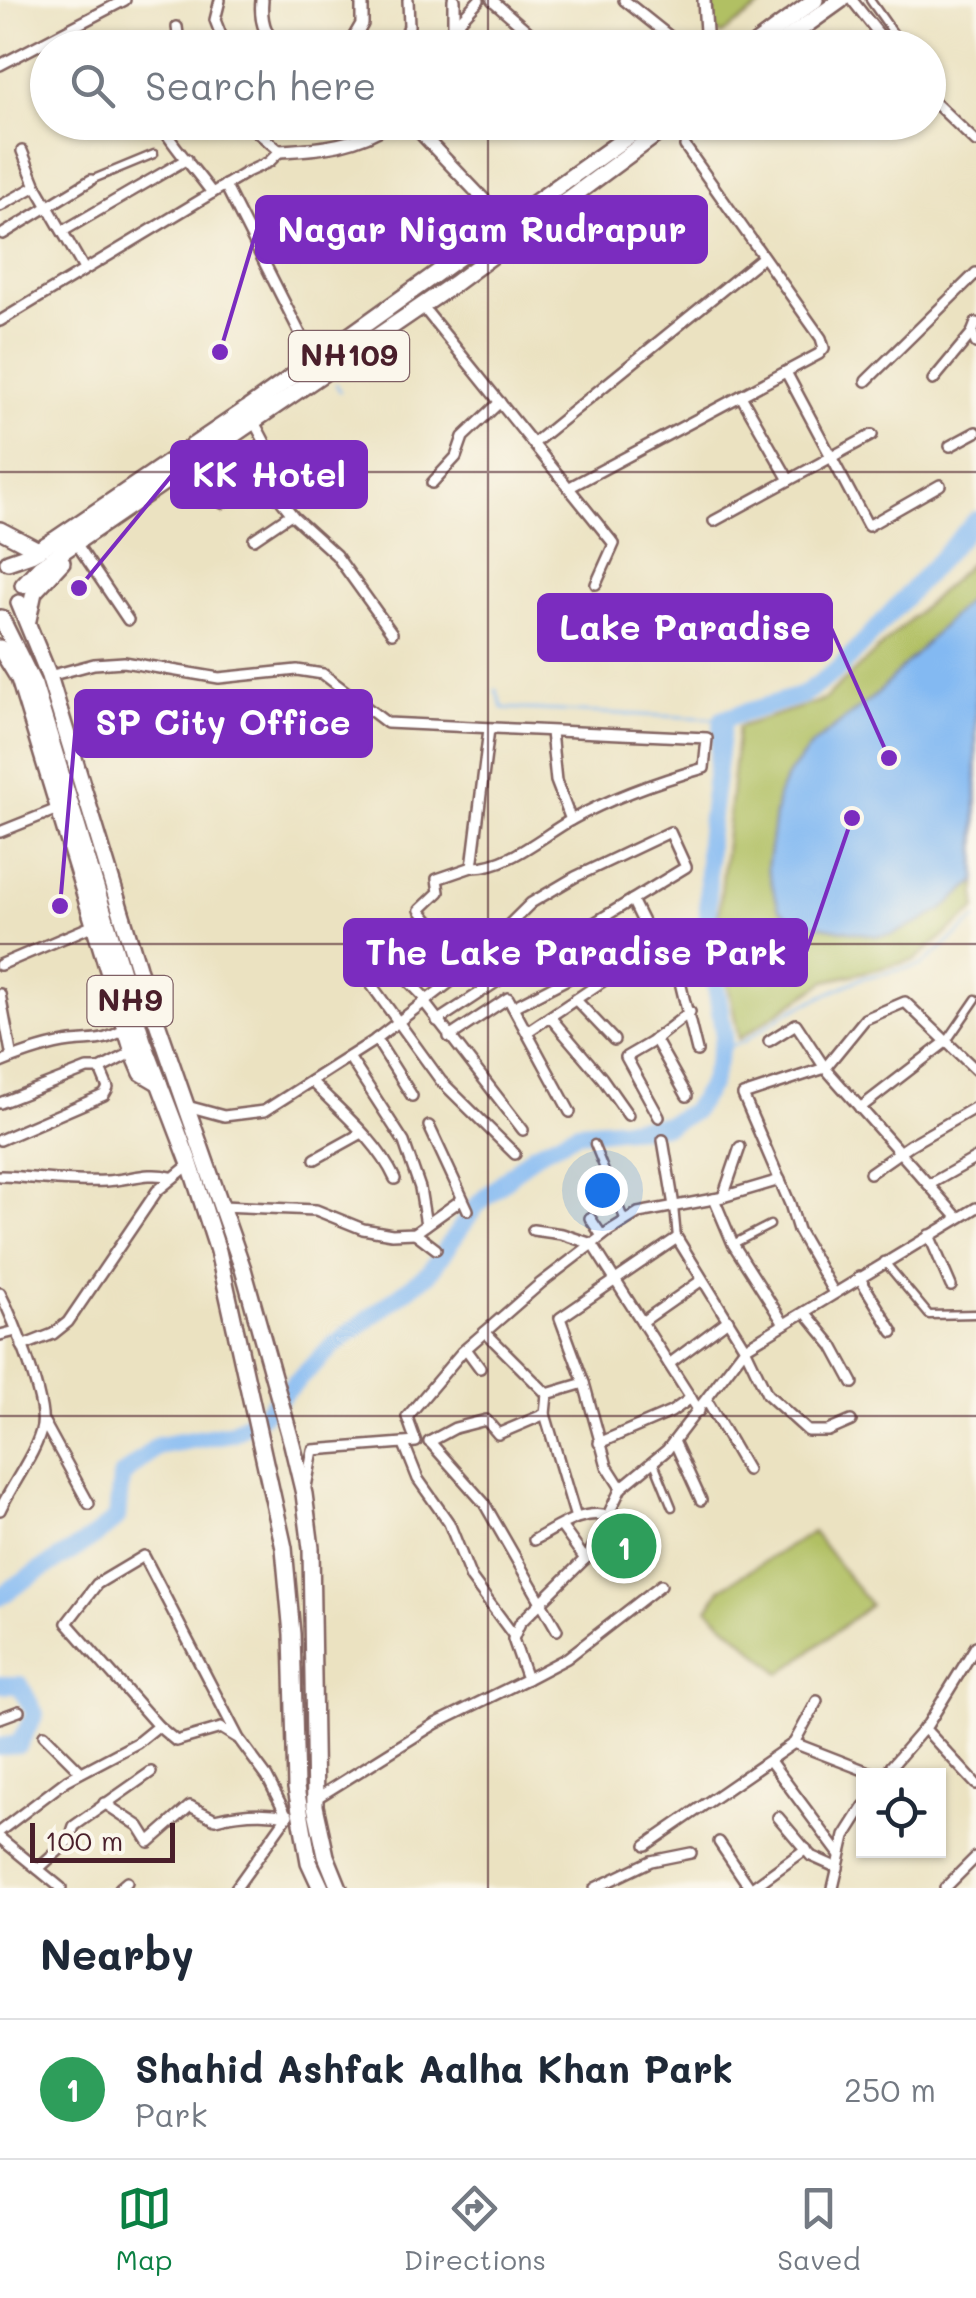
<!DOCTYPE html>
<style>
:root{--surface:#fff;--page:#f6f6f7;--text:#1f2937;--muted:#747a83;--line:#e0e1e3;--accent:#0b8043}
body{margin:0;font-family:Mali,sans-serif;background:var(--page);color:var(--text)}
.controls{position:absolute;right:30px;bottom:30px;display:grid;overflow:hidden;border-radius:0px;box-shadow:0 2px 8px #0004}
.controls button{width:90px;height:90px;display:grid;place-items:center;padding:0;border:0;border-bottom:2px solid var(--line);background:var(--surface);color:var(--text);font:50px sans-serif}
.scale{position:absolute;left:30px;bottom:25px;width:145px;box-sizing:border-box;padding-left:10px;border:5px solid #4a1f2b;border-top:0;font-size:28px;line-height:35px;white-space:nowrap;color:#4a1f2b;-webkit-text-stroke:8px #fbf7ec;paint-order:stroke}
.you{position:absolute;left:602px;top:1190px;width:35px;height:35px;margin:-25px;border:8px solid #fff;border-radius:50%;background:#1a73e8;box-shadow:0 0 0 15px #1a73e833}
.badge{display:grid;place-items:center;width:65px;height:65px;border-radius:50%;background:var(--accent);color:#fff;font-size:32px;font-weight:700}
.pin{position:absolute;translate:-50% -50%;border:5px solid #fff;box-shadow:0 2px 10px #0006}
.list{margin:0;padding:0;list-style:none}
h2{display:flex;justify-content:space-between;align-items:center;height:130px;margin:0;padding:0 40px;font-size:42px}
h2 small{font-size:32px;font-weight:400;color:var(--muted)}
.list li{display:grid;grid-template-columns:65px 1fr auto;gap:30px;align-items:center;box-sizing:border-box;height:140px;padding:0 40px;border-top:2px solid var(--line)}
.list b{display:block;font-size:38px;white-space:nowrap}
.list p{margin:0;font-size:32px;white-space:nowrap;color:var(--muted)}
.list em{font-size:32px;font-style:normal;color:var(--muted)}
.icon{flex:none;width:55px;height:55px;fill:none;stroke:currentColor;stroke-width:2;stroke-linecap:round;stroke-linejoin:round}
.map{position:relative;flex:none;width:976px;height:1888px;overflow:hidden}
.search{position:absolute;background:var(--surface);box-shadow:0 2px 8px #0004;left:30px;right:30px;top:30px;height:110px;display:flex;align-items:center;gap:25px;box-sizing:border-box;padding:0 35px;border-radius:55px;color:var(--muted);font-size:38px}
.sheet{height:270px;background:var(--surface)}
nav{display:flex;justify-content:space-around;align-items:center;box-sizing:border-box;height:140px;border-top:2px solid var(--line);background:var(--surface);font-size:28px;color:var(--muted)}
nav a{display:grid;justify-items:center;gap:5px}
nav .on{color:var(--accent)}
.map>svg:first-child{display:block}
</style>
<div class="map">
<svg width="976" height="1888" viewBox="0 0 976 1888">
<rect width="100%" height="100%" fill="#fbf7ec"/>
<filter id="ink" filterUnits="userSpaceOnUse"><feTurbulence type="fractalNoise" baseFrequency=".01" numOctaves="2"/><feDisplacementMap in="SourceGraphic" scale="20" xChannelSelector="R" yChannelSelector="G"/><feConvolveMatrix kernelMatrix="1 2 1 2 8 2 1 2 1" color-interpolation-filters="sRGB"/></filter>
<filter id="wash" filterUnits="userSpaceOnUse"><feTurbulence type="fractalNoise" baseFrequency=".0048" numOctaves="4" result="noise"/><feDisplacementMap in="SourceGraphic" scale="40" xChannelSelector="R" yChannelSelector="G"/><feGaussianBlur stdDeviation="2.25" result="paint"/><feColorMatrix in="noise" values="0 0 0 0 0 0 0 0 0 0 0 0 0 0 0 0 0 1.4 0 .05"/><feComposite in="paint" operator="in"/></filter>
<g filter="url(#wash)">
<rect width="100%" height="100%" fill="#ebe2c1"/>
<g fill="#b1c063" stroke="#7e7047" stroke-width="2.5">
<path d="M 712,0 L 770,0 L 721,35 L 712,27 Z"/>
<path d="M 976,558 L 976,909 L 915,960 L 826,981 L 739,1039 L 717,930 L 738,727 L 824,700 Z"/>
<path d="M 813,1532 L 870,1605 L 781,1674 L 708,1609 L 721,1588 Z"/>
</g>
<path fill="#83b9f2" stroke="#666c8e" stroke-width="2.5" d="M 976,591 L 976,881 L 942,910 L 919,923 L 893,934 L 876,936 L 795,921 L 779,908 L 767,868 L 778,795 L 789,773 L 813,744 L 876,695 Z"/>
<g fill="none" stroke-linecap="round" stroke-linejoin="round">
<g stroke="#83b9f2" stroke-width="2.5">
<path d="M 336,384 L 340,391"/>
<path d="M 496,690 L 503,708 L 723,719"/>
<path d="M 720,1049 L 743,1042 L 786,1013 L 862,978 L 922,965 L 976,919"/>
</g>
<g stroke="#83b9f2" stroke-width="18">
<path d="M 0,1597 C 38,1568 82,1550 117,1518 L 121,1477 L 157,1446 L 232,1433 L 263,1414 L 335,1344 L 429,1273 L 476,1206 L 534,1154 L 578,1132 L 667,1125 L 693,1111 L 711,1084 L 724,1036 L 708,935 L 708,842 L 723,719 L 803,695 L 840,668 L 976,520"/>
<path d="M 0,1685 L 20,1685 L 35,1714 L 19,1744 L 0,1747"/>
</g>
</g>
</g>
<g filter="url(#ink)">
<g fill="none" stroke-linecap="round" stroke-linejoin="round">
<g stroke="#826360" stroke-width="11">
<g id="pedestrian">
<path d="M 870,0 L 904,48"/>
<path d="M 91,180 L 154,154"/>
<path d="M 947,1041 L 976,999"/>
<path d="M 594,1144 L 625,1221"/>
<path d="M 674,1206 L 677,1238"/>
<path d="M 733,1244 L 770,1225"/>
<path d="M 884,1261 L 929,1315 L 976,1314"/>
<path d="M 653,1460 L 672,1507"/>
</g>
</g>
<g stroke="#826360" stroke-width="14">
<g id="minor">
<path d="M 220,0 L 215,20 L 226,48"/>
<path d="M 492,0 L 547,48"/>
<path d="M 624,0 L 684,48"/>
<path d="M 852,0 L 890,48"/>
<path d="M 177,27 L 180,48"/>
<path d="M 454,27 L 479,0"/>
<path d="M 126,43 L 128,48"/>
<path d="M 401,48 L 409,26 L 408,0"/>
<path d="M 0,65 L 125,0"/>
<path d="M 928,96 L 976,142"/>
<path d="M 159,122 C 174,148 194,168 212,193"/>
<path d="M 208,122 L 214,131 L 234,122"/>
<path d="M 22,151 L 36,186 L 84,269"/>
<path d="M 225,185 L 307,347"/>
<path d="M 0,206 L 36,186"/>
<path d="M 63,231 L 187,159"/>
<path d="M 3,234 L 91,180"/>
<path d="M 422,306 L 614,544 L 596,584"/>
<path d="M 0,321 L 247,172 L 269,162 L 280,151 L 245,122"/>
<path d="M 976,323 L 972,333 L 976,343"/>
<path d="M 786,372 L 868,526 L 940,485"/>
<path d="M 933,380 L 972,333"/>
<path d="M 866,381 L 976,273"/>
<path d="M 741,396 L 789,480"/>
<path d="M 534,443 L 763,257"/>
<path d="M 950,446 L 976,432"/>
<path d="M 193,462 L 222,503 C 280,476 287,482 254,422"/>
<path d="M 266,482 L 294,517 L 336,555 L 392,633"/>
<path d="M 432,483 L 456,457 L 463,437 L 500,402"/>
<path d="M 570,487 L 819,354 L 824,348 L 821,338 L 685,146"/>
<path d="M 714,521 L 872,435"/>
<path d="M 254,539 L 291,514"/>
<path d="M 76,543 L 128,620"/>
<path d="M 49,676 L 94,664 L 124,662 L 219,678 L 297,670 L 323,674 L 387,723 L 707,738 L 704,768 C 658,781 613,797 571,820 C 542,836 508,868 472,867"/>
<path d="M 551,732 L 556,781 L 571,820"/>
<path d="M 0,832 L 60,808"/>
<path d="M 632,900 L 662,960"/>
<path d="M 386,958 L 427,1000"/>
<path d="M 0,965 L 94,925"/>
<path d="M 466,967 L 420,910 L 439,892 L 437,879 L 472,867 L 489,729"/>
<path d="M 365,976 L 441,1081 L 515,1154"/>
<path d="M 0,994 L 12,1058"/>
<path d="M 575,999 L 614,1040"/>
<path d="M 424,1002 L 523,1130"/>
<path d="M 513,1007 L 610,957 L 618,971"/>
<path d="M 550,1017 L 602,1078 L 628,1115"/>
<path d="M 437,1021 L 507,975"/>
<path d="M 527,1032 L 618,971 L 667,959 L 680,982 L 697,1051"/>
<path d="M 449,1037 L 508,998 L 570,1112"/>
<path d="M 376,1039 L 412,1096"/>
<path d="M 655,1039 L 687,1096"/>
<path d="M 769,1041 L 796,1024 L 825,1068 L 958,1218"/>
<path d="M 349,1057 L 404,1142 L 420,1188 L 426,1225"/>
<path d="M 0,1063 C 22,1054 47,1045 71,1042 C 98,1039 100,1043 126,1029"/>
<path d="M 311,1081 C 340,1111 377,1140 395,1179"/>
<path d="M 0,1103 L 87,1069 L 100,1069"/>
<path d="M 187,1106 L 224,1116 L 264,1111 L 372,1042 L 453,980 L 531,903 L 575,877 L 670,832 L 686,867 L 553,948"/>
<path d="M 860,1108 L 947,1041"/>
<path d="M 659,1117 L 626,1057 L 650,1043 L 690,1012"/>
<path d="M 429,1126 L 468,1210"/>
<path d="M 0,1140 L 104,1095 L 108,1088 L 100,1069 L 133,1052"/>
<path d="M 663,1140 L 674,1206"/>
<path d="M 315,1159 L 362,1133"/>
<path d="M 870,1173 L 910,1145 L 976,1107"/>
<path d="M 0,1176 C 36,1177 70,1183 106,1181 C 129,1180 147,1171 171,1177"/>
<path d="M 930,1184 L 976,1158"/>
<path d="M 723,1197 L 740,1147"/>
<path d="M 714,1199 L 733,1244 L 784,1324"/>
<path d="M 222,1206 L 316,1210 L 363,1229 L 392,1234 L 415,1233 L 461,1200"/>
<path d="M 590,1218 L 602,1236"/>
<path d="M 533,1230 L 562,1234 L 592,1244 L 699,1411"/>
<path d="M 415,1233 L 436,1249"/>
<path d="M 929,1235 L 951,1286"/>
<path d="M 859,1277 L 893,1332"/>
<path d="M 0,1293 C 13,1318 46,1399 42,1426 C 38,1450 11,1486 0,1510"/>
<path d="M 834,1293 L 798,1230 L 790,1204 L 743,1095 L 825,1068 L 865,1019 L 905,1002 L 976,1070"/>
<path d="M 805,1312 L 833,1346 L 853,1383"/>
<path d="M 642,1322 L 702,1280"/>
<path d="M 485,1332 L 547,1394 L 584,1383"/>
<path d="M 0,1335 L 16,1331"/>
<path d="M 22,1346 L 53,1334 L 68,1322 L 157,1191 L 190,1164"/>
<path d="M 466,1349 L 480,1368"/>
<path d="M 669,1364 L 728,1320"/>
<path d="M 547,1394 L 545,1414 L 576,1518"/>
<path d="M 707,1401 L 747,1470"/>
<path d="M 44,1422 L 89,1504"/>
<path d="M 674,1441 L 701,1500"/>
<path d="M 429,1442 L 455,1428 L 486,1420 L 498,1434 L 545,1414"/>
<path d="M 430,1442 L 484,1503 L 557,1630"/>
<path d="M 599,1443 L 671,1412 L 691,1398"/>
<path d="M 404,1444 L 418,1479 L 449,1523 L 471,1578 L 514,1636"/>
<path d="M 306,1487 L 313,1450 L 416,1442 L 407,1417 L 462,1352 L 541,1283 L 609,1231 L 638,1213 L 719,1198 L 780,1180"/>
<path d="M 621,1488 L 607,1466 L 584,1383 L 560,1318 L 677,1238 L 745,1348 L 767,1394 L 808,1431 L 828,1431 L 851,1421"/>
<path d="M 561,1526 L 585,1559"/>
<path d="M 534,1540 C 557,1528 581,1509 608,1516"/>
<path d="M 527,1679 L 567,1658 L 661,1585"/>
<path d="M 0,1718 L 19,1711"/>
<path d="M 924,1728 L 976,1784"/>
<path d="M 44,1735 L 81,1772"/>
<path d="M 239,1739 L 221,1728 L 176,1741 L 158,1726 L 67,1623 L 97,1584 L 144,1556 L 239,1739 L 267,1777 L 287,1816"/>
<path d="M 794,1743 L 817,1701"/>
<path d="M 770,1761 L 840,1855"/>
<path d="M 883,1776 L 928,1724 L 976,1646"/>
<path d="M 315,1799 L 435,1724 L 527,1679 L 513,1639 L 520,1623 L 589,1555 L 621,1488 L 667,1450 L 745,1348 L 976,1208"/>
<path d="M 104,1803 L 139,1826 L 149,1842 L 190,1806 L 215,1819 C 240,1813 262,1811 287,1816"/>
<path d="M 778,1817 L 811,1856 L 838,1868"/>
<path d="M 0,1831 L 67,1780 L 137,1743 L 158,1726"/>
<path d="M 0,1838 L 61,1888"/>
<path d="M 719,1842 L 750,1888"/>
<path d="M 646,1845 L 794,1743 L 879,1776"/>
<path d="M 38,1869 L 69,1841 L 74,1826 L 151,1772"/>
<path d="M 120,1888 L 127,1882"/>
<path d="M 236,1888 L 288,1815"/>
<path d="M 595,1888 L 651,1861 L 691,1853"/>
<path d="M 752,1888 L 806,1849"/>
<path d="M 833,1888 L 845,1836 L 864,1806"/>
<path d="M 945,1888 L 976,1857"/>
</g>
</g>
<g stroke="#826360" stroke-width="16">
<g id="tertiary">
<path d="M 262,0 C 260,19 264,33 277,48"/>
<path d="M 704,0 L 707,48"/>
<path d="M 348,48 L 362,24 L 362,0"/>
<path d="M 449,48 L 454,27 L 454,0"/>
<path d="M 410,122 L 508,225"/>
<path d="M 280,151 C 321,149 357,146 392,122"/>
</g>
</g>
<g stroke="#826360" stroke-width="20">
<g id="trunk">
<path d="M 750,48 L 815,0"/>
<path d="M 774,48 L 841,0"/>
<path d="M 0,530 L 38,550"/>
<path d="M 8,562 L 31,554 L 56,539 L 247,409 L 648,122"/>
<path d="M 23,585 L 40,567 L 454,284 L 673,122"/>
<path d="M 19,603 L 49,676 L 138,968 L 243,1269 L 292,1444 L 304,1494 L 311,1548 L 315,1806 L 326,1856 L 339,1888"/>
<path d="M 1,618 L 34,685 L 143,1041 L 190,1164 L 218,1251 L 284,1548 L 292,1634 L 296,1788 L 309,1862 L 321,1888"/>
<path d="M 28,620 L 34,592 L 62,562"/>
<path d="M 0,648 L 19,679 L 133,1052 L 142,1073 L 159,1083"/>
</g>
</g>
<use href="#pedestrian" stroke="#fff" stroke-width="6"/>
<use href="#minor" stroke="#fff" stroke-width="9"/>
<use href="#tertiary" stroke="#fff" stroke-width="11"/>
<use href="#trunk" stroke="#fff" stroke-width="15"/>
</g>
</g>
<path fill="none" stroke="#4a1f2b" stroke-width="2.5" stroke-opacity="0.55" d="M 488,0 L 488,48M 488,122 L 488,1888M 0,472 L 976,472M 0,944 L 976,944M 0,1416 L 976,1416"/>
<g text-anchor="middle" stroke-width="10" stroke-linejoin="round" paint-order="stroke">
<g fill="#fbf7ec" stroke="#7f6065" stroke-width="2.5">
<rect x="289" y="331" width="120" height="50" rx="8"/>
<rect x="87.5" y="976" width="85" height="50" rx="8"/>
</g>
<g font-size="30" font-weight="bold" fill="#4a1f2b">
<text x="349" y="366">NH109</text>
<text x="130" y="1011">NH9</text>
</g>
</g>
<path fill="none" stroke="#7b2cbf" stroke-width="4" d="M220 352L257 229M79 588L172 475M889 758L831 628M60 906L76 723M852 818L806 952"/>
<g fill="#7b2cbf" stroke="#fbf7ec" stroke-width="4">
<circle cx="220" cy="352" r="10"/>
<circle cx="79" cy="588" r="10"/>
<circle cx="889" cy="758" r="10"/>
<circle cx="60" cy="906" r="10"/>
<circle cx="852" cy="818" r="10"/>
</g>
<g fill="#7b2cbf" stroke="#7b2cbf" stroke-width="4">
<rect x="257" y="197" width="449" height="65" rx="10"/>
<rect x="172" y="442" width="194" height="65" rx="10"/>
<rect x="539" y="595" width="292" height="65" rx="10"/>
<rect x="76" y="691" width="295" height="65" rx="10"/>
<rect x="345" y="920" width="461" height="65" rx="10"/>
</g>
<g font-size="35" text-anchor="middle" font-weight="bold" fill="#fff">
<text x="482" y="242">Nagar Nigam Rudrapur</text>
<text x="269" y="487">KK Hotel</text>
<text x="685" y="640">Lake Paradise</text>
<text x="223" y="735">SP City Office</text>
<text x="576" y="965">The Lake Paradise Park</text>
</g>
</svg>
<div class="controls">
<button><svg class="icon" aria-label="locate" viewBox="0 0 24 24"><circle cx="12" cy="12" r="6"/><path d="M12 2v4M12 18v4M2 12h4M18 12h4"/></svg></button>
</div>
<div class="scale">100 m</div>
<div class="you"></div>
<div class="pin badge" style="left:624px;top:1546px;background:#2e9e5b">1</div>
<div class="search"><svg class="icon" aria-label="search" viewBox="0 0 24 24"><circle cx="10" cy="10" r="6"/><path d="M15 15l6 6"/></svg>Search here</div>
</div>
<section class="sheet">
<h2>Nearby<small></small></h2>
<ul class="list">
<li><span class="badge" style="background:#2e9e5b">1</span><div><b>Shahid Ashfak Aalha Khan Park</b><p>Park</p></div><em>250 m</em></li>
</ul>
</section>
<nav>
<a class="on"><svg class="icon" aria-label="map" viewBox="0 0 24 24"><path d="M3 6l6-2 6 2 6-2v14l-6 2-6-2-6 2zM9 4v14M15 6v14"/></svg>Map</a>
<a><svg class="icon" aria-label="directions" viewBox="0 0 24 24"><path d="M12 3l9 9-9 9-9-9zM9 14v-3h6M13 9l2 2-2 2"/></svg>Directions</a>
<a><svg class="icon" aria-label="saved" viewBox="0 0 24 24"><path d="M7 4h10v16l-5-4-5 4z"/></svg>Saved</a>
</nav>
